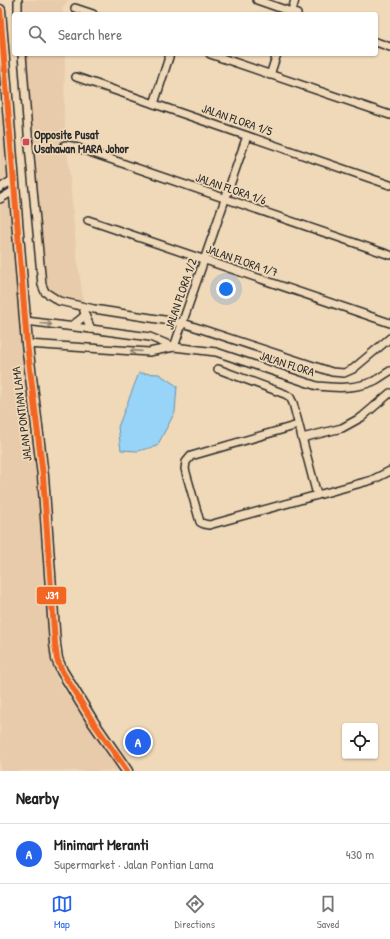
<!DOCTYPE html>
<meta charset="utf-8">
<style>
:root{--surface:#fff;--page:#f6f6f6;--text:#222;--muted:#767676;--line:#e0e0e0;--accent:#2563eb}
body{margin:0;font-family:"Patrick Hand",sans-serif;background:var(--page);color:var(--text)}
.controls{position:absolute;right:12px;bottom:12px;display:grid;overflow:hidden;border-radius:4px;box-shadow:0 1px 3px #0004}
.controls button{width:36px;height:36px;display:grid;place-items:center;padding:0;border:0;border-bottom:1px solid var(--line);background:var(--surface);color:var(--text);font:20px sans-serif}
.you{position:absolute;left:226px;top:289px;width:14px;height:14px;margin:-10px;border:3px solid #fff;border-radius:50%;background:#1a73e8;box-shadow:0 0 0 6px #1a73e833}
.badge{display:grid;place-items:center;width:26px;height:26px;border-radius:50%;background:var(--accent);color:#fff;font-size:13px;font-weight:700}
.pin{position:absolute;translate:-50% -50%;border:2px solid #fff;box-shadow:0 1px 4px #0006}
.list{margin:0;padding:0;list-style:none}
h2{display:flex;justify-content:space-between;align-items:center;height:52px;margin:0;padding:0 16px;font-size:17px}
h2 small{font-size:13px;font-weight:400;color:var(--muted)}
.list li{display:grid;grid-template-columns:26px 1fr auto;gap:12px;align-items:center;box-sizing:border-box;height:60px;padding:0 16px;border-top:1px solid var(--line)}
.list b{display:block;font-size:15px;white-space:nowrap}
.list p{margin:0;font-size:13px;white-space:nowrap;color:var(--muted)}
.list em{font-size:13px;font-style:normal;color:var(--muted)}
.icon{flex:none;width:22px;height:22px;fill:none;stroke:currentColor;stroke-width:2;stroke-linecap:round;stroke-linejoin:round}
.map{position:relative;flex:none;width:390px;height:771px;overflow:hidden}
.search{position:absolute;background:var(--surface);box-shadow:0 1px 3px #0004;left:12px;right:12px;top:12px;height:44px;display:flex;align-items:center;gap:10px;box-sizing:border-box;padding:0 14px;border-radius:4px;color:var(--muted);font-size:15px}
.sheet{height:112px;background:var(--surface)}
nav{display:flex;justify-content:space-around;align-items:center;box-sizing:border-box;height:56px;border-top:1px solid var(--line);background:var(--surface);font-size:11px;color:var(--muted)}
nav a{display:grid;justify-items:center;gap:2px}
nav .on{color:var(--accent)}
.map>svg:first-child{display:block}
</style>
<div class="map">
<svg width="390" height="771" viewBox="0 0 390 771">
<rect width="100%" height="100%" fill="#f0d9b8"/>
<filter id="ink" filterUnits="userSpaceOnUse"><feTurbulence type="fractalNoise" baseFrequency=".025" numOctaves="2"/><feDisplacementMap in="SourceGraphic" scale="8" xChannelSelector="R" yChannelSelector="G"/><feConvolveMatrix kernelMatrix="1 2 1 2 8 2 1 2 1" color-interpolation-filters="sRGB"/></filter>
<g filter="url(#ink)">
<g fill="#e8cbaa">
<path d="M 15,0 L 68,0 L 62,9 L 63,14 L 15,14 Z"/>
<path d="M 19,54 L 65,54 L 64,115 L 77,257 L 84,305 L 43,293 Z"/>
<path d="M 0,108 L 12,202 L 42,510 L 52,661 L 56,676 L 62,687 L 92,729 L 121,771 L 0,771 Z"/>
</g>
<path fill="#98d4f8" stroke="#6c90a6" d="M 139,373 L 159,374 L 177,386 L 175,412 L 157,446 L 138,451 L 121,450 L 118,427 Z"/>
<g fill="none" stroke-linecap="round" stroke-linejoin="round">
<g stroke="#2b2b2b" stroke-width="10">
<g id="street">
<path d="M 18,0 L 18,14"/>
<path d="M 257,0 L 297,14"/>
<path d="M 75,8 L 93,14"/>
<path d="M 291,14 L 295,0"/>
<path d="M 376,42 L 390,47"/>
<path d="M 22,54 L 29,146 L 42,285 L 45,292 L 59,301 L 94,309 L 183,323 L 332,372 L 344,373 L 353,369 L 390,338"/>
<path d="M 210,54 L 390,115"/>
<path d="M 270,75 L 277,54"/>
<path d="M 76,77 L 390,185"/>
<path d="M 154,104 L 170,54"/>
<path d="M 65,145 L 72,146 L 390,255"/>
<path d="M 0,188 L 14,179"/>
<path d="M 0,199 L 15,190"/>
<path d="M 88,220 L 390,323"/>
<path d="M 83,307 L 85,315 L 91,329"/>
<path d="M 26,321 L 91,329 L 150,337 L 174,347 L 216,352 L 317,386 C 336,388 356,389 374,381 C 380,378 385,374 390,371"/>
<path d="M 69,326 C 76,324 80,320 85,315"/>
<path d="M 27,344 L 149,352 L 174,347"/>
<path d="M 174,347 L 247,136"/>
<path d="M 218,369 L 285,394 L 290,397 L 293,403 L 317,495"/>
<path d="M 298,425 L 191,456 L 186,462 L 185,469 L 200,522 L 204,524 L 209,525 L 372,480 L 390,471"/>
<path d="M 302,438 L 342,428 L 362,417 L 390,393"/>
</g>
</g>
<g stroke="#2b2b2b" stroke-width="13">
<path id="secondary" d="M 0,10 L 27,344 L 43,476 L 55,644 L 57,659 L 62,671 L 93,722 L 127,771"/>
</g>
<use href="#street" stroke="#f0d9b8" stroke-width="7"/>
<use href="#secondary" stroke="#f0d9b8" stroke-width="10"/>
<g stroke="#f0d9b8" stroke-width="9">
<path id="bus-1" d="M 0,10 L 27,344 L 43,476 L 55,644 L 57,659 L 62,671 L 93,722 L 127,771"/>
</g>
<use href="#bus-1" stroke="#f26522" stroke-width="6"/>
</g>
<defs><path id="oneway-shaft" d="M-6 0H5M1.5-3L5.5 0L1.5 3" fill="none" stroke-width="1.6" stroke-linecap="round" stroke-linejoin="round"/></defs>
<g stroke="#8e8272">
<use href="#oneway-shaft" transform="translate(46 324) rotate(7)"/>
<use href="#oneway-shaft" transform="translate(136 351) rotate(-176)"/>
</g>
</g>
<rect fill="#d1495b" stroke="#f0d9b8" stroke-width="1.5" x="22" y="138" width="8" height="8" rx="2"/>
<g text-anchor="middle" stroke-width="3.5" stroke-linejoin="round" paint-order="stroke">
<g font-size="12" fill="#2b2b2b" stroke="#f0d9b8">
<text transform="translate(237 120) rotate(19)" y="4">JALAN FLORA 1/5</text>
<text transform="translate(231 189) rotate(19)" y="4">JALAN FLORA 1/6</text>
<text transform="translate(242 261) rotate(19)" y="4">JALAN FLORA 1/7</text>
<text transform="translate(181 294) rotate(-71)" y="4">JALAN FLORA 1/2</text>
<text transform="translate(287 364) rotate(18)" y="4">JALAN FLORA</text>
<text transform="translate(22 414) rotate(-97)" y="4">JALAN PONTIAN LAMA</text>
</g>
<g font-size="12" font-weight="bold" fill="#2b2b2b" stroke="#f0d9b8" text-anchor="start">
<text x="34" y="139">Opposite Pusat<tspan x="34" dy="14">Usahawan MARA Johor</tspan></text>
</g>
</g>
<rect stroke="#f0d9b8" stroke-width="1.5" x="36" y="586" width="31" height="19" rx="4" fill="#f26522"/>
<g font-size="11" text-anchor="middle" font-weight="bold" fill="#fff">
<text x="52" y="599">J31</text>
</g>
</svg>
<div class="controls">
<button><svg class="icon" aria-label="locate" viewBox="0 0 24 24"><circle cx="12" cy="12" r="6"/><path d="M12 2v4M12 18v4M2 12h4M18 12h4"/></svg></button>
</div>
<div class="you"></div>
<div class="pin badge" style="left:138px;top:742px">A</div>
<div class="search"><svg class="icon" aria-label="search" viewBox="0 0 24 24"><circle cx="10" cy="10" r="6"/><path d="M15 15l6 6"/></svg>Search here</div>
</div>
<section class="sheet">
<h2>Nearby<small></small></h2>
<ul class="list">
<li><span class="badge">A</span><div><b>Minimart Meranti</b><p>Supermarket · Jalan Pontian Lama</p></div><em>430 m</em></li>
</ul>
</section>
<nav>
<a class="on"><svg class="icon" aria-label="map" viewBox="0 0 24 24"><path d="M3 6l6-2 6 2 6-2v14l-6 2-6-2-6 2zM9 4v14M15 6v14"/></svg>Map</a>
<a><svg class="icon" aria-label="directions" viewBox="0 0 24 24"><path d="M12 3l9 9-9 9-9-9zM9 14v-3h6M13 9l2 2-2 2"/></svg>Directions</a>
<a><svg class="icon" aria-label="saved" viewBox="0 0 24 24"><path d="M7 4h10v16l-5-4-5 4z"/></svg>Saved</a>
</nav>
